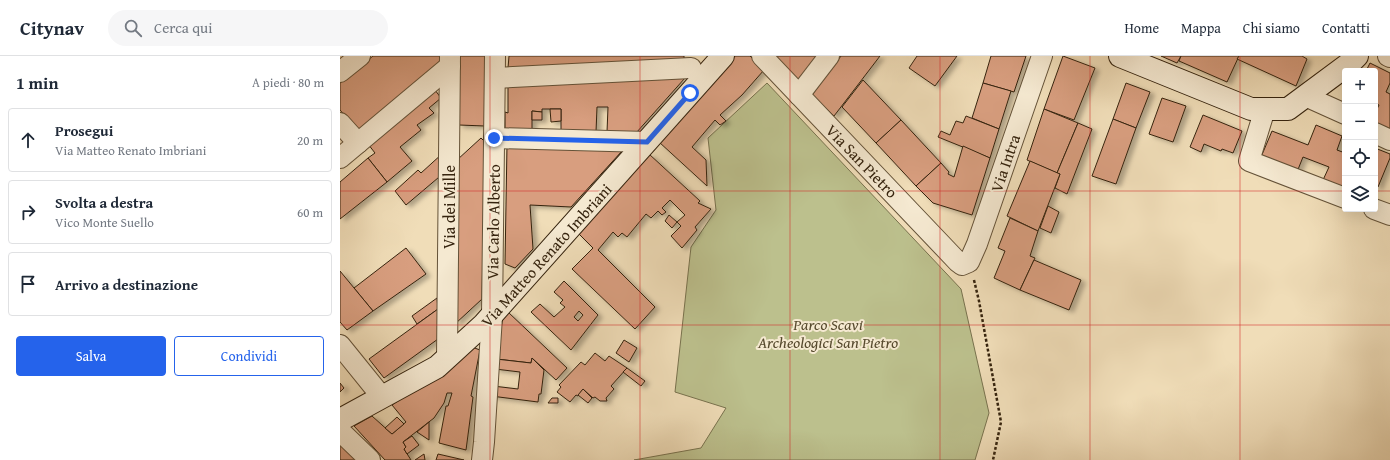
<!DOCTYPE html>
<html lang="it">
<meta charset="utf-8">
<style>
:root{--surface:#fff;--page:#f6f6f7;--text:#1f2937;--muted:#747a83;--line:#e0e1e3;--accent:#2563eb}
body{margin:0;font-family:"Gentium Book Plus",serif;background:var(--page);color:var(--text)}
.controls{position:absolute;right:12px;top:12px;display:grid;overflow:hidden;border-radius:4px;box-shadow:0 4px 16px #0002}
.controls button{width:36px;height:36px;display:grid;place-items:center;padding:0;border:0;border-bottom:1px solid var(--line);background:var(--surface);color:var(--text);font:20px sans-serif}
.stop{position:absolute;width:12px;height:12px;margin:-9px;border:3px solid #2563eb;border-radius:50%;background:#fff}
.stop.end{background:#2563eb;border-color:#fff;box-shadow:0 1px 4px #0008}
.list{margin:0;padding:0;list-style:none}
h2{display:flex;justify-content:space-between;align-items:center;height:52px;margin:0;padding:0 16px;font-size:17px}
h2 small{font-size:13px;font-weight:400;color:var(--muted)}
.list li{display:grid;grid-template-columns:26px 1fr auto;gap:12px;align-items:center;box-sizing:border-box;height:64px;margin:0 8px 8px;padding:0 8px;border:1px solid var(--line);border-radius:4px}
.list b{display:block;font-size:15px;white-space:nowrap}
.list p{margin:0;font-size:13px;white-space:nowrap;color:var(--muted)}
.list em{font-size:13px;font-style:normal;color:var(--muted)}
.actions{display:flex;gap:8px;padding:12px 16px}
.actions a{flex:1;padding:9px 0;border:1px solid var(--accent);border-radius:4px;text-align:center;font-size:14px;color:var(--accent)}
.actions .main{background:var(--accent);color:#fff}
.icon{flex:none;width:22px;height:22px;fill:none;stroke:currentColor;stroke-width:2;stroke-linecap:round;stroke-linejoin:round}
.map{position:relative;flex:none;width:1050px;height:404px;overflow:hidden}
header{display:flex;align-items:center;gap:24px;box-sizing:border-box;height:56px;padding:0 20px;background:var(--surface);border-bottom:1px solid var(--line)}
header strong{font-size:19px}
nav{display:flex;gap:22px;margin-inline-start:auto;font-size:14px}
.search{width:280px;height:36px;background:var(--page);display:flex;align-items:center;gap:10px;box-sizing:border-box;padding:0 14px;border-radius:22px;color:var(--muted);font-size:15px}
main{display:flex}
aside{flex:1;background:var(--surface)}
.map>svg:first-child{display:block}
</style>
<header>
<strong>Citynav</strong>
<div class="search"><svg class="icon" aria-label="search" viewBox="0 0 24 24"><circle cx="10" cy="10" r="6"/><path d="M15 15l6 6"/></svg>Cerca qui</div>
<nav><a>Home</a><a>Mappa</a><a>Chi siamo</a><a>Contatti</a></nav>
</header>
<main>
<aside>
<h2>1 min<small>A piedi · 80 m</small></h2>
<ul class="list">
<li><svg class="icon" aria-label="ahead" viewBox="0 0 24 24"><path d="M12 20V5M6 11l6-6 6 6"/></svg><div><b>Prosegui</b><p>Via Matteo Renato Imbriani</p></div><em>20 m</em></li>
<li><svg class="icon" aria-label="right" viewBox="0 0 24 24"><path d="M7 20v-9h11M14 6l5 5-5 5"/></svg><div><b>Svolta a destra</b><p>Vico Monte Suello</p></div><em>60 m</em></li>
<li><svg class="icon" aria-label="arrive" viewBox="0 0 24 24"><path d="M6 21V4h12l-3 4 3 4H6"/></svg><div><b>Arrivo a destinazione</b></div></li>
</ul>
<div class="actions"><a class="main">Salva</a><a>Condividi</a></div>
</aside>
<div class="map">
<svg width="1050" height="404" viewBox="0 0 1050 404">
<defs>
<filter id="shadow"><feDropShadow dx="4.5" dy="2.5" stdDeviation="2" flood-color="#0004"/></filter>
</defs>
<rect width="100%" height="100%" fill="#f0ddb8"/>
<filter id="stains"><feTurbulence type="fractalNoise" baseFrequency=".005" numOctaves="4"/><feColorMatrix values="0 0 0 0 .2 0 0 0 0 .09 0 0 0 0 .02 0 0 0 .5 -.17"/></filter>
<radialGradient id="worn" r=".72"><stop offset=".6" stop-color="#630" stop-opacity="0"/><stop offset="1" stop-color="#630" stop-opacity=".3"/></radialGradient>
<path fill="#bcc08d" stroke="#78724e" d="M 427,27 L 621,233 L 649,357 L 635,404 L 294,404 L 361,392 L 386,352 L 335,336 L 351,191 L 376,154 L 368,82 Z"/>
<g fill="#d89e7f" stroke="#35230e" fill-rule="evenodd" filter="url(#shadow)">
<path d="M 33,0 L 103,0 L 102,8 L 19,76 L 0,54 L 0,27 Z"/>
<path d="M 119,0 L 146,0 L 145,70 L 119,69 Z"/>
<path d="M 169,0 L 344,0 L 344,5 L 168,12 Z"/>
<path d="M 395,0 L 410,0 L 424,14 L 402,39 L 380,59 L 386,65 L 380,69 L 375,64 L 352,91 L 366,104 L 367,130 L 319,86 Z"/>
<path d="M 432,0 L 481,0 L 460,27 Z"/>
<path d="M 501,0 L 540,0 L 494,60 L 472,39 Z"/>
<path d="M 577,0 L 617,0 L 595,30 L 569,12 Z"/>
<path d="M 651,0 L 686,0 L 674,36 L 643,27 Z"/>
<path d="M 723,0 L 755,12 L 734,64 L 704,53 Z"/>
<path d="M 821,0 L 841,0 L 837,7 Z"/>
<path d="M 841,0 L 899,0 L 887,26 L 839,5 Z"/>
<path d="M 899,0 L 962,0 L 967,3 L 956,30 L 897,3 Z"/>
<path d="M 1030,7 L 1050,17 L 1050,27 L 1046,36 L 1050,38 L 1050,74 L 1035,66 L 1035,57 L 1039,49 L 1035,47 L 1035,15 L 1026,15 Z"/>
<path d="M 345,22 L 296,77 L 267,76 L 268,51 L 257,51 L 256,76 L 221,74 L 221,53 L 202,53 L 202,56 L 192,55 L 192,73 L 165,74 L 165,56 L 168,57 L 168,27 Z"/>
<path d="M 523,24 L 561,64 L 536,87 L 502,51 Z"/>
<path d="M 643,27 L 671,35 L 659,73 L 632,62 Z"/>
<path d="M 786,27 L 810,36 L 796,72 L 773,63 Z"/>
<path d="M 95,34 L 101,42 L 89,52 L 94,57 L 77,69 L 81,74 L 60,91 L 72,105 L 47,126 L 28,102 L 35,97 L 28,88 Z"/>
<path d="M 822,42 L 846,50 L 833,86 L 809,78 Z"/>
<path d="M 210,53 L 221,53 L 221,65 L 211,66 Z"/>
<path d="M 704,53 L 738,67 L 717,117 L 687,104 Z"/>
<path d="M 192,55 L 202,56 L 202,64 L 192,64 Z"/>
<path d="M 863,59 L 902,75 L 893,97 L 882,93 L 881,95 L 864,88 L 861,96 L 850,91 Z"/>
<path d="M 626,60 L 659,73 L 650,102 L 598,81 L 601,75 L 610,79 L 616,65 L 623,67 Z"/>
<path d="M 773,63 L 796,72 L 776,128 L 752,120 Z"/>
<path d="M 561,64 L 601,107 L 576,130 L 536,87 Z"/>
<path d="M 738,67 L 752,73 L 727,138 L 715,132 L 720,118 L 717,117 Z"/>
<path d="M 976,69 L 1002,80 L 997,94 L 1005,97 L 1005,133 L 983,124 L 989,111 L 963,101 L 957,116 L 921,101 L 932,75 L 968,89 Z"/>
<path d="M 141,82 L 145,86 L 142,243 L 115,268 L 117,104 Z"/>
<path d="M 167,88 L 282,95 L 231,151 L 190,149 L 193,193 L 175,212 L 165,208 Z"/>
<path d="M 623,90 L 650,102 L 632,159 L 593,147 L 576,130 L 601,107 L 609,116 L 608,118 L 614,121 Z"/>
<path d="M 1035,92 L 1050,98 L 1050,102 L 1038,131 L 1035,129 Z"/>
<path d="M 103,97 L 105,116 L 66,149 L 55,135 L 78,114 L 81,117 Z"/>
<path d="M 309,98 L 360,145 L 358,147 L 371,153 L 355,171 L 357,174 L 342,192 L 331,180 L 341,170 L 337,166 L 345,159 L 330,144 L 322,152 L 326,156 L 322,159 L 318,155 L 311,162 L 306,158 L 287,181 L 282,177 L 278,181 L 273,176 L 258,194 L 315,251 L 295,273 L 232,213 L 253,192 L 239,178 Z"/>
<path d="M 28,102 L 47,126 L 0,163 L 0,126 Z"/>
<path d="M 690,105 L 720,118 L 698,175 L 667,160 Z"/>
<path d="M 708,150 L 719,156 L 711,177 L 700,172 Z"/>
<path d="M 329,159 L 337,166 L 332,172 L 325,165 Z"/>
<path d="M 670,162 L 698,175 L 690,200 L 695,202 L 694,204 L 680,234 L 654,222 L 665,195 L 658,192 Z"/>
<path d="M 66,192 L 86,218 L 33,255 L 14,232 Z"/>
<path d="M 694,204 L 741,224 L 729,254 L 680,234 Z"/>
<path d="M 0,215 L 33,255 L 7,274 L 0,266 Z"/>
<path d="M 224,225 L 258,259 L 231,294 L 191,256 L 200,248 L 214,261 L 225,251 L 220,247 L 223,244 L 214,236 ZM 239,255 L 243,259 L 238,265 L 234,261 Z"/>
<path d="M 97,242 L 98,253 L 77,268 L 72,260 Z"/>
<path d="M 98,253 L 98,283 L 44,322 L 29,303 Z"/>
<path d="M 168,256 L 227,312 L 216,324 L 192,302 L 191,307 L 156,303 L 163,261 Z"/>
<path d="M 284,284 L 297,292 L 289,306 L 276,297 Z"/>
<path d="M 132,291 L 140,294 L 131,340 L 133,341 L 126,394 L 99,387 L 106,350 L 108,350 L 112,337 L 107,337 L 104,347 L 94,362 L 63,386 L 66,391 L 64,393 L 71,404 L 45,404 L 14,370 L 32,360 L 52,378 L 66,366 L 52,349 L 101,316 Z"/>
<path d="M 255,297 L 265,305 L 269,300 L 287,312 L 271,330 L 274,333 L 266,342 L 267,345 L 260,345 L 255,341 L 253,342 L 243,333 L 238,340 L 236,339 L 230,346 L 217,336 L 221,331 L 219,329 L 241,306 L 245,309 Z"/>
<path d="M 192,302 L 204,314 L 201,338 L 199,338 L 198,346 L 151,340 L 153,330 L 178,333 L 180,316 L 155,313 L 156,303 L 191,307 Z"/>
<path d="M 287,312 L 305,325 L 301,330 L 283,316 Z"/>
<path d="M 0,327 L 4,332 L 0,336 Z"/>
<path d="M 243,333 L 252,342 L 248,347 L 238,339 Z"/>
<path d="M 212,342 L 218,342 L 218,347 L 208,347 Z"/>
<path d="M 57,361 L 64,368 L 52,378 L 45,372 Z"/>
<path d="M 89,366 L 89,384 L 77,376 Z"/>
<path d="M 0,379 L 24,404 L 0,404 Z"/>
<path d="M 72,380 L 79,389 L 67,398 L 64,393 L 66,391 L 63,386 Z"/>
<path d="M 84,398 L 85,404 L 75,404 Z"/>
<path d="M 98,398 L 124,404 L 96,404 Z"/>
</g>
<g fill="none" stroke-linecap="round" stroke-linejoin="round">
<g stroke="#645238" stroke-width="22">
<g id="street">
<path d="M 422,0 L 618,206 L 622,209 L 629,206 L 637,188 L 702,0"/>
<path d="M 1048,0 L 1050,1"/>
<path d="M 0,16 L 20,0"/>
<path d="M 155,22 L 351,12"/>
<path d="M 459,39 L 489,0"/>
<path d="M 965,40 L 1005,58"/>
<path d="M 925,53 L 909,105 L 1005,142"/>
<path d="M 0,67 L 18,87"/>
<path d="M 1035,77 L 1050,84"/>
<path d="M 154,82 L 307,86"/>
<path d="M 0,102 L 110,10"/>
<path d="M 1034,153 L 1050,159"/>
<path d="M 0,289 L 42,341"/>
<path d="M 107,302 L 110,0"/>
<path d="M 0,375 L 30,404"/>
<path d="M 142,404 L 144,386 L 152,260 L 155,0"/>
</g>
</g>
<g stroke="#35230e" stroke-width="24">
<g id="secondary">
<path d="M 780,0 L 911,53 L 948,53 L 1010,7 L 1017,0"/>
<path d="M 0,364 L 97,311 L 144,268 L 383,0"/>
</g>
</g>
<path stroke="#35230e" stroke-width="2.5" stroke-dasharray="3 2" stroke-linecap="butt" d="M 634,224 L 639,245 L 661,366 L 653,404"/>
<use href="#street" stroke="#f5e9d1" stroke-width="20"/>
<use href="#secondary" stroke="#f5e9d1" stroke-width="22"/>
</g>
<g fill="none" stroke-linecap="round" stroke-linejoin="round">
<path stroke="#2563eb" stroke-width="5" d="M 154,82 L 307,86 L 350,37"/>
</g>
<path fill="none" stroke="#d62828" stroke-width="1" stroke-opacity="0.55" d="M 150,0 L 150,404M 300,0 L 300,404M 450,0 L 450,404M 600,0 L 600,404M 750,0 L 750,404M 900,0 L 900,404M 0,135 L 1005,135M 1035,135 L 1050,135M 0,269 L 1050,269"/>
<g text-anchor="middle" stroke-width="4" stroke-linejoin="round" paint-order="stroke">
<g font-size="16" fill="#35230e" stroke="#f5e9d1">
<text transform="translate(522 105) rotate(46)" y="6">Via San Pietro</text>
<text transform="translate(665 107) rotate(-71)" y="6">Via Intra</text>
<text transform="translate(109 151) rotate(-90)" y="6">Via dei Mille</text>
<text transform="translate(153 166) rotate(-89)" y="6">Via Carlo Alberto</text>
<text transform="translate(206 199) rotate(-48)" y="6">Via Matteo Renato Imbriani</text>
</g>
<g font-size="16" font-style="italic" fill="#574a2e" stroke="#f5e9d1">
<text x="488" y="274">Parco Scavi<tspan x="488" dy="18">Archeologici San Pietro</tspan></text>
</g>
</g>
<rect width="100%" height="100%" filter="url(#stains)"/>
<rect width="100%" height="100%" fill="url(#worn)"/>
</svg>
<div class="controls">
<button>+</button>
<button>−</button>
<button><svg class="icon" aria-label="locate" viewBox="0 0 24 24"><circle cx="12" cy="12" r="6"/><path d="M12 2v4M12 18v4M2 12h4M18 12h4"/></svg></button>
<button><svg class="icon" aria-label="layers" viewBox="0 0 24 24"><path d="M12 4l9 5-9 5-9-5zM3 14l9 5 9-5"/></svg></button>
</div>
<div class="stop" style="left:350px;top:37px"></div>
<div class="stop end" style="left:154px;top:82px"></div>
</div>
</main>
